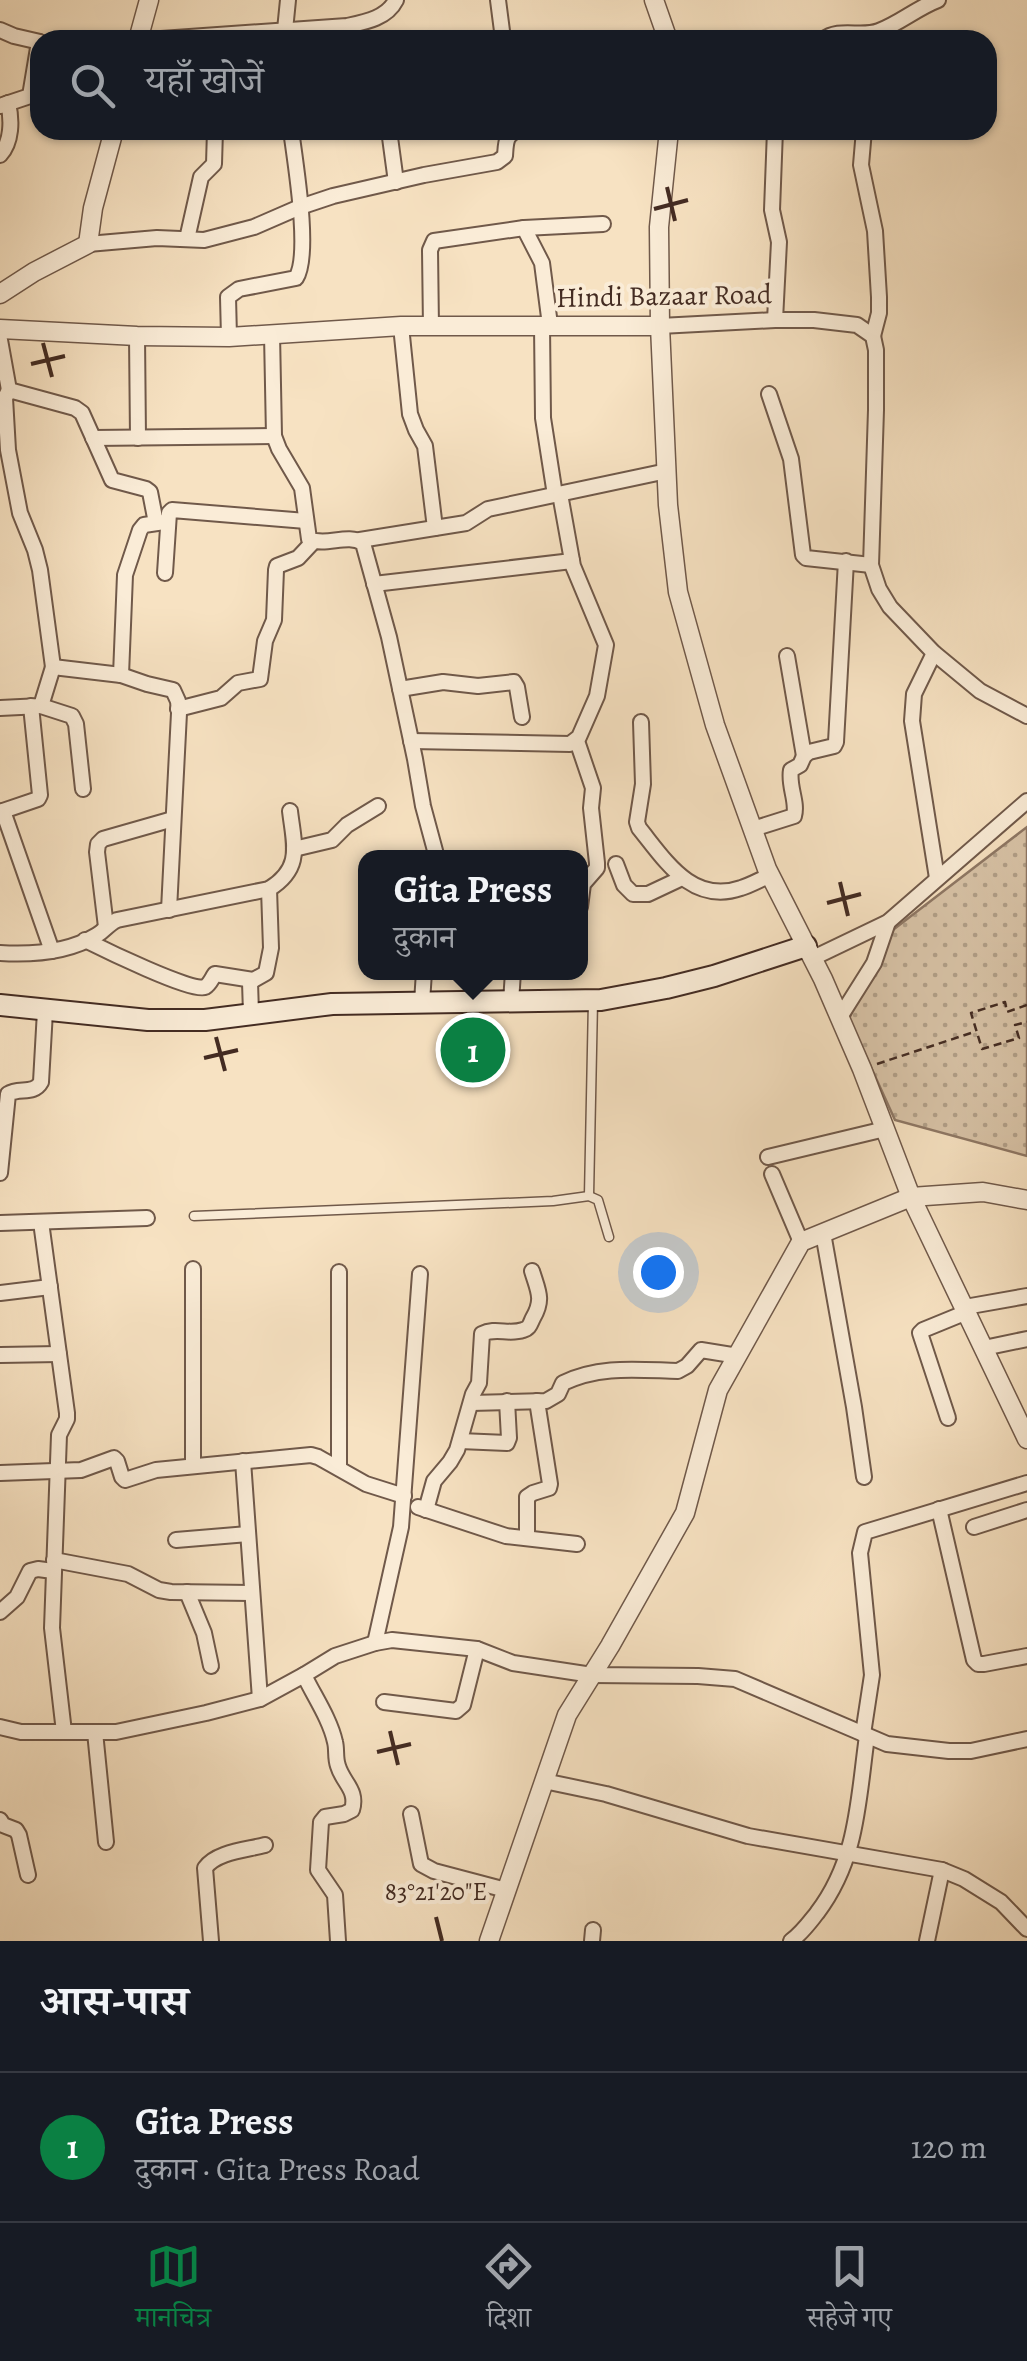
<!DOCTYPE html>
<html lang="hi">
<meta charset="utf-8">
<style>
:root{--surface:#171b24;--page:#242831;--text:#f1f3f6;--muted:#9ea1a6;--line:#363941;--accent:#0b8043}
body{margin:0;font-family:Alegreya,"Noto Serif Devanagari",serif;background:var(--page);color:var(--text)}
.you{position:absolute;left:658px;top:1272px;width:35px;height:35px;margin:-25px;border:8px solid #fff;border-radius:50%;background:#1a73e8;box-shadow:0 0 0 15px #1a73e833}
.badge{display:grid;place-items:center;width:65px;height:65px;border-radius:50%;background:var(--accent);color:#fff;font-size:32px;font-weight:700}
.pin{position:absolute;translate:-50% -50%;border:5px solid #fff;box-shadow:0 2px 10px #0006}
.popup{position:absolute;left:358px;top:850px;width:230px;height:130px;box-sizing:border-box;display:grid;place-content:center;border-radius:20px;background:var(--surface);filter:drop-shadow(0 2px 8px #0005);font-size:32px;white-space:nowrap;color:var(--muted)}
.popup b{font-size:38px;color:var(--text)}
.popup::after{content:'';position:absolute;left:50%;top:100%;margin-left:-20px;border:20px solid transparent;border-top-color:var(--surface)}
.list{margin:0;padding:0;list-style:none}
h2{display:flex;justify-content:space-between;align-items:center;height:130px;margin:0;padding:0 40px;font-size:42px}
h2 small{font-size:32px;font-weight:400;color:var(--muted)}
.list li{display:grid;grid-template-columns:65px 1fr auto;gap:30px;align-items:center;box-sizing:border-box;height:150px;padding:0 40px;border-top:2px solid var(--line)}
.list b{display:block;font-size:38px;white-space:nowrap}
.list p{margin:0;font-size:32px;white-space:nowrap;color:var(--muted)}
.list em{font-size:32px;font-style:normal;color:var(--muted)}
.icon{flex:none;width:55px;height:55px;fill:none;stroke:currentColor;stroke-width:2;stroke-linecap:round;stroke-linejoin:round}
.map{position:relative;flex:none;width:1027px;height:1941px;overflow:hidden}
.search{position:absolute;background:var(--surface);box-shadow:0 2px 8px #0004;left:30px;right:30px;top:30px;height:110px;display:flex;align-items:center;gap:25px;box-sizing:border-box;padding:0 35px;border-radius:30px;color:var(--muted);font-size:38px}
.sheet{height:280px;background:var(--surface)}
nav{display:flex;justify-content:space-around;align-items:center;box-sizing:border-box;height:140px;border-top:2px solid var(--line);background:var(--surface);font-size:28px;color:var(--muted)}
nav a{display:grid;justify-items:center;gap:5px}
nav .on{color:var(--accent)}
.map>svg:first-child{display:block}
</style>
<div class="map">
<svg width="1027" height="1941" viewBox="0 0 1027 1941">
<defs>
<pattern id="park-dots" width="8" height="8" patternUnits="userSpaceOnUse" patternTransform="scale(2.5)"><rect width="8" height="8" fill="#d8c3a7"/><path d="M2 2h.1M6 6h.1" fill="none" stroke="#b19f88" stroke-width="1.8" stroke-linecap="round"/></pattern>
</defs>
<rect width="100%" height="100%" fill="#f7e2c2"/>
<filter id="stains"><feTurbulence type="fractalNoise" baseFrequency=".002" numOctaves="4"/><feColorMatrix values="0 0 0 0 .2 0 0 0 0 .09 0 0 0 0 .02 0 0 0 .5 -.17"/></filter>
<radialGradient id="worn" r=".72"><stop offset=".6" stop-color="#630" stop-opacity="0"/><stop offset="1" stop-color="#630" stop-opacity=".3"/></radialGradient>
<path fill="url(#park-dots)" stroke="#8e7764" stroke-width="2.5" d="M 1027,827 L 1027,1156 L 895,1120 L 849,1019 L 885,936 Z"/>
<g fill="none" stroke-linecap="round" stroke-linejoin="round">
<g stroke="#70594a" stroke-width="11">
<g id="service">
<path d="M 589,1196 L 593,1001"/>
<path d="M 194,1216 L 553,1201 L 589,1196 L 598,1200 L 609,1237"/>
</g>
</g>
<g stroke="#70594a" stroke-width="18">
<g id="minor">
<path d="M 498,0 L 502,31"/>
<path d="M 0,30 L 14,36 L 40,42"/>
<path d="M 285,30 L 288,0"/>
<path d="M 147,40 L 347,26 C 366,22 387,18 396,0"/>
<path d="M 823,40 C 839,27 861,38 879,31 C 900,23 917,8 938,0"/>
<path d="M 0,106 L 30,96 L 39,42"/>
<path d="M 389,130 L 396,182"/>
<path d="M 691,130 L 695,130"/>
<path d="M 775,130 L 772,210 L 779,242 L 775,320"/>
<path d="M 864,130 L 861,165 L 875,231 L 879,297 L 879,313 L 873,336"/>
<path d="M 0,155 C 12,142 12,120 8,103"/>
<path d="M 524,228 L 603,224"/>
<path d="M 187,239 L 201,177 L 214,164 L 215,130"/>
<path d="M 88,244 L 157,238 L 204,240 L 254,227 L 300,207 L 333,196 L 424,175 L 497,162 L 505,156 C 506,143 505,134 519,130"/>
<path d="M 401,326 L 410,414 L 416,430 L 425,446 L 435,528"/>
<path d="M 542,326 L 543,418 L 555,495"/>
<path d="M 660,326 L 775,320 L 814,320 L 857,325 L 873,336 L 876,350 L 876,410 L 871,565 L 879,589 L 890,607 L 934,653 L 980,691 L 1027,716"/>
<path d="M 431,327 L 430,250 L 434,241 L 524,228 L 542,263 L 550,325"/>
<path d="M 272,334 L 274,436 L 279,449 L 302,488 L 309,539 C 326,547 347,533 363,543 L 389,637 L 415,759 L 423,806 L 437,858"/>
<path d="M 137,336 L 138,438"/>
<path d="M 229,337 L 228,297 L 239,289 L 296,278 C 311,255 295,161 291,130"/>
<path d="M 0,340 L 9,390 L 75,408 L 82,413 L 112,480 L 146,489 L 150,492 L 156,523"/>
<path d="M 9,390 L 5,398 L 8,450 L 20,513 L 35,550 L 40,570 L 53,667"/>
<path d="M 769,394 L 791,459 L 803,555 L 806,558 L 871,565"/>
<path d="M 93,438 L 274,436"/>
<path d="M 360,540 L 466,523 L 488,509 L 667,471"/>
<path d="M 165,573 L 169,513 L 172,510 L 306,521"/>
<path d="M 374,584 L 572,561"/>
<path d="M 934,653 L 914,694 L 912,721 L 937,878"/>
<path d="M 787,656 L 804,756"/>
<path d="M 121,675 L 125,575 L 140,530 L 144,525 L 164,522"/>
<path d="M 400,689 L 443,682 L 478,686 L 514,682 L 517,687 L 522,717"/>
<path d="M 41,706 L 72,716 L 76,724 L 83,789"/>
<path d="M 0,708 L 41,706 L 53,667 L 121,675 L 147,684 L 173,690 L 178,701 L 179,713 L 169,910"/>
<path d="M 178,709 L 221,698 L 238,683 L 260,679 L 265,641 L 274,620 L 276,570 L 277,566 L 298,558 L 313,542"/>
<path d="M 641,722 L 643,784 L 637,822 L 639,828 C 665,860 692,905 741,888 C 751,885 761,879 771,875"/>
<path d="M 411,741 L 570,744 L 579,737 L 597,696 L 606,645 L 573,566 L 560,494"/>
<path d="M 577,741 L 593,788 L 591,808 L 597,863 L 597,868 L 583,884 L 580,907"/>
<path d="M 3,811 L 52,951"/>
<path d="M 0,812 L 38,799 L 40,795 L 31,706"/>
<path d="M 753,829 L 794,816 C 798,802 788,786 791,770 L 800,765 L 804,756 L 809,752 L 834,746 L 836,742 L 846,561"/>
<path d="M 294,849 L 332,840 L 347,825 L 378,806"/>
<path d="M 616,864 L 624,885 L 633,894 L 648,894 L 682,878"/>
<path d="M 106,927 L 97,852 L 98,844 L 103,839 L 173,819"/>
<path d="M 85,940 C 101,948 193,993 205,987 C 210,984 212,978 215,974 L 253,980"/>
<path d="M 0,953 C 32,955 69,952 97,935 C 105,930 108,924 117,920 L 269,889 C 303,868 294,845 290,811"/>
<path d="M 813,958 L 888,922 L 1027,801"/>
<path d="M 422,1002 L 424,972"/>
<path d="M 511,1002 L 513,972"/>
<path d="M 251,1013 L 250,982 L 266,973 L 271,948 L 269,889"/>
<path d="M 840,1017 L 874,963 L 888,922"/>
<path d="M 768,1157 L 885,1129"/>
<path d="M 0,1173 L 8,1094 C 19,1087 34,1095 41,1082 L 45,1011"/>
<path d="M 772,1174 L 801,1242"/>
<path d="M 41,1222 L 67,1413 L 67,1419 L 59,1435 L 52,1628 L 64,1732"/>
<path d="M 0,1223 L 147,1218"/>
<path d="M 823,1233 L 854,1407 L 864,1477"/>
<path d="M 0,1293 L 50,1287"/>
<path d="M 965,1307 L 1027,1296"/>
<path d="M 984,1348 L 1027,1339"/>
<path d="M 0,1355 L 59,1354"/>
<path d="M 471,1403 L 546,1401 L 558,1394 L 563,1383 C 600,1365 638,1370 678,1371 L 687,1366 L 701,1350 L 738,1356"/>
<path d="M 948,1418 L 920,1333 L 923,1330 L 967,1312"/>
<path d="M 460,1441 L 507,1443 L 509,1438 L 507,1401"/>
<path d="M 243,1461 L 260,1699"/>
<path d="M 193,1465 L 193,1269"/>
<path d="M 339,1468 L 339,1272"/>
<path d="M 0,1473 L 81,1470 L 114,1458 L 117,1461 L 122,1477 L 125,1480 L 156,1470 L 311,1455 L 318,1457 L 366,1484 L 404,1496"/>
<path d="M 418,1507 L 506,1536 L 577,1544"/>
<path d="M 939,1509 L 974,1660 L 978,1664 L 984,1664 L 1027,1656"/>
<path d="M 426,1510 L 434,1481 L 450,1462 L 457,1450 L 473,1394 L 479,1383 L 482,1334 C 495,1327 509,1335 523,1330 C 530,1328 530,1324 533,1318 C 544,1299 538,1291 532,1271"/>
<path d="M 974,1527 L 1027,1510"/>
<path d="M 527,1538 L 527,1497 L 533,1493 L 549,1488 L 550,1484 L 537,1401"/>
<path d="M 176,1540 L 248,1534"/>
<path d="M 54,1560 L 128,1574 L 159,1590 L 171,1592 L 252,1593"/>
<path d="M 187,1592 L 204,1633 L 211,1666"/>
<path d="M 0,1612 L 17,1597 L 30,1571 L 38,1569 L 53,1571"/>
<path d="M 375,1643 L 401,1527 L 420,1274"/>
<path d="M 304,1675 C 314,1696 330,1719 335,1742 C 337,1749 335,1758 338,1766 C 343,1783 358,1790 352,1810 L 344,1814 L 325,1817 L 321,1822 L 318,1870 L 335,1895 L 338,1941"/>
<path d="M 384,1702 L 456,1711 L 463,1705 L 477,1649"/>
<path d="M 0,1727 L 21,1732 L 116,1732 L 206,1713 L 260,1699 L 304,1675 L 335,1656 L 375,1643 L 392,1640 L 477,1649 L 513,1663 L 592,1675 L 698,1676 L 735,1679 L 887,1744 L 949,1751 L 971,1751 L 1027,1739"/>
<path d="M 95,1732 L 106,1842"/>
<path d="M 863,1734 L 872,1675 L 860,1553 L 865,1532 L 1027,1483"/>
<path d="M 544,1781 L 606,1794 L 748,1836 L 942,1870 L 964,1879 L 1001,1902 L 1027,1929"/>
<path d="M 411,1814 L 421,1864 L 434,1871 L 506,1890"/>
<path d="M 0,1820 L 3,1825 L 16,1830 L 19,1835 L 28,1875"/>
<path d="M 211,1941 L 205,1868 C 216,1852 246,1850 265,1845"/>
<path d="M 592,1941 L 593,1930"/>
<path d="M 791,1941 C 802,1933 809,1923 817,1913 C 858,1859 858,1800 867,1736"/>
<path d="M 927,1941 L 942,1870"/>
</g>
</g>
<g stroke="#70594a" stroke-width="21">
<g id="tertiary">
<path d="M 654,0 L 668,40"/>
<path d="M 138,40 L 149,0"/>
<path d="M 669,130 L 659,227 L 660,326 L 668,505 L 678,592 L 715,725 L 767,869 L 823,979 L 862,1069 L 911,1197 L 1027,1439"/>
<path d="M 0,294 L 34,272 L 88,244 L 93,208 L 114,130"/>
<path d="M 0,329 L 137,336 L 229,337 L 401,326 L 660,326"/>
<path d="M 489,1941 L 567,1715 L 610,1646 L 685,1513 L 718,1390 L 801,1242 L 911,1197 L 983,1192 L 1027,1200"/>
</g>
</g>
<g stroke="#432b22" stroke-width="24">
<path id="secondary" d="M 0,1005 L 148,1020 L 205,1020 L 332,1004 L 601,1000 L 666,988 L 714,976 L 806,946"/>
</g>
<g stroke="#432b22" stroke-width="2.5" stroke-dasharray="8 5" stroke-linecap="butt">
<path d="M 1027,1005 L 1007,1012 L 1005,1002 L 971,1013 L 982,1049 L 1019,1038 L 1015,1025 L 1027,1022"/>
<path d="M 877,1064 L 974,1032"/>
</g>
<use href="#service" stroke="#faecd7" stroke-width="8"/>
<use href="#minor" stroke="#faecd7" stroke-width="14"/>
<use href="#tertiary" stroke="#faecd7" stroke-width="18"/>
<use href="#secondary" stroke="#faecd7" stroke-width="20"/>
</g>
<path fill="none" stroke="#432b22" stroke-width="4" d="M 667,187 L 675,221M 654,209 L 688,200M 43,343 L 52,377M 31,364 L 65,356M 840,882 L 848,916M 827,903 L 861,894M 216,1037 L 225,1071M 204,1058 L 238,1050M 390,1731 L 398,1765M 377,1752 L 411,1744M 436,1917 L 442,1941"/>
<g text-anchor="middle" stroke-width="8" stroke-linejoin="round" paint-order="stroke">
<g font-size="28" fill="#432b22" stroke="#faecd7">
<text transform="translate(664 295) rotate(-1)" y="10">Hindi Bazaar Road</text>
</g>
</g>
<g font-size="25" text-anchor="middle" fill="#432b22" stroke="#faecd7" stroke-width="8" stroke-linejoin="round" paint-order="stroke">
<text x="436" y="1900">83°21'20"E</text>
</g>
<rect width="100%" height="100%" filter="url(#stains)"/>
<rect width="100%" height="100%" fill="url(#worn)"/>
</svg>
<div class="you"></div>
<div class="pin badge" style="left:473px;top:1050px">1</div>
<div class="popup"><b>Gita Press</b>दुकान</div>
<div class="search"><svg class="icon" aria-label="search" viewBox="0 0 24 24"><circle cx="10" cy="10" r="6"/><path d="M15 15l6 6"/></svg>यहाँ खोजें</div>
</div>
<section class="sheet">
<h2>आस-पास<small></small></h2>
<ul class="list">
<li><span class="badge">1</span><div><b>Gita Press</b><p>दुकान · Gita Press Road</p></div><em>120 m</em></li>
</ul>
</section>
<nav>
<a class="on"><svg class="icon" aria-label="map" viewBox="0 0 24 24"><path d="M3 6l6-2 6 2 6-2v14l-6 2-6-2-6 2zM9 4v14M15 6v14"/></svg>मानचित्र</a>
<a><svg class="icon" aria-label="directions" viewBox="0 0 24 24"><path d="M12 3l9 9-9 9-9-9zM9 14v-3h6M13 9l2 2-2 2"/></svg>दिशा</a>
<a><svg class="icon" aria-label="saved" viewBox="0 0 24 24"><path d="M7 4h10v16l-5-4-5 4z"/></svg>सहेजे गए</a>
</nav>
